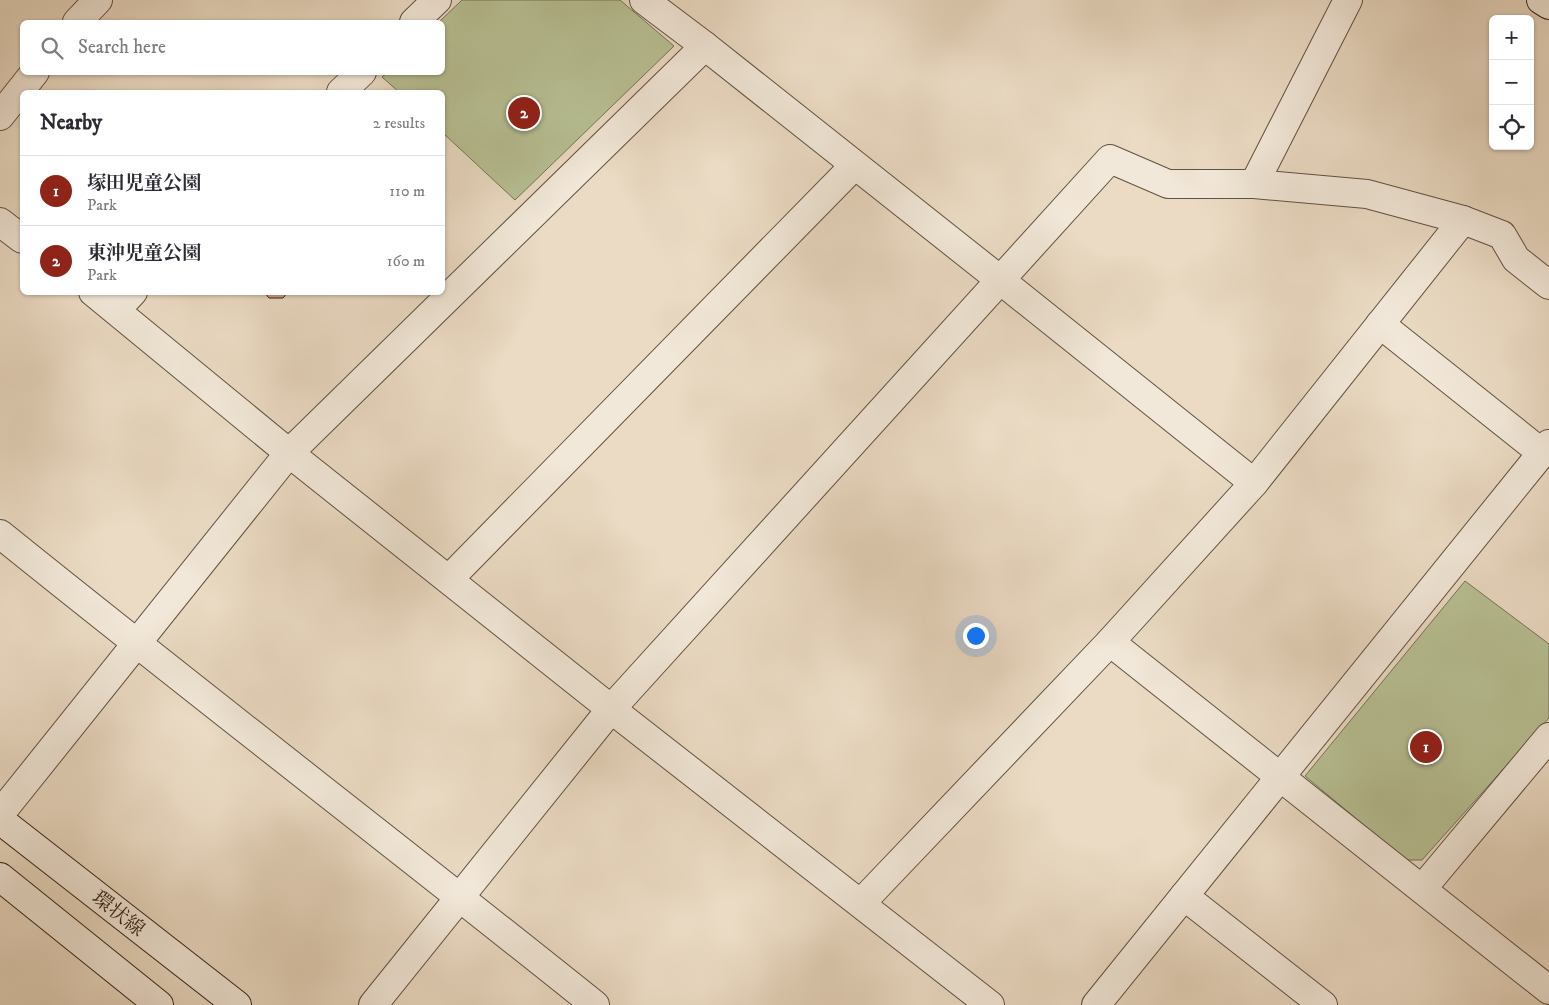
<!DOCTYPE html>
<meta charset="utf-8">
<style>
:root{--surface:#fff;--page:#f7f7f7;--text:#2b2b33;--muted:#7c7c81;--line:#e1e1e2;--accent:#8f2418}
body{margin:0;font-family:"IM FELL DW Pica","Noto Serif JP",serif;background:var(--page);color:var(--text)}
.controls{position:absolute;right:15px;top:15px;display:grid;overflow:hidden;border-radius:8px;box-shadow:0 1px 4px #0004}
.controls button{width:45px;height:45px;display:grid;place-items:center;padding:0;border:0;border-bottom:1px solid var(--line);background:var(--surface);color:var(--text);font:25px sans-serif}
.you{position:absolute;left:975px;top:635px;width:18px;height:18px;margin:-12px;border:4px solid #fff;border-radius:50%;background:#1a73e8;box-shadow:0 0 0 8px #1a73e833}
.badge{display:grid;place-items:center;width:32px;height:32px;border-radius:50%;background:var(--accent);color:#fff;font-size:16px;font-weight:700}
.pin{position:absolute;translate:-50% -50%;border:2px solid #fff;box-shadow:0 1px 5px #0006}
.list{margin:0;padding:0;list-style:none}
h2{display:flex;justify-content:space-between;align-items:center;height:65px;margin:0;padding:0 20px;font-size:21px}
h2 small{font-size:16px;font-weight:400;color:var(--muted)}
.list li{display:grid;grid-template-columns:32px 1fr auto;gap:15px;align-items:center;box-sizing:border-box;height:70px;padding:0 20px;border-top:1px solid var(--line)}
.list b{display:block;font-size:19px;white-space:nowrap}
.list p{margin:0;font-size:16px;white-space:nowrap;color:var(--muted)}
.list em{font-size:16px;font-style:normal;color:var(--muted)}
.icon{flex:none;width:28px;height:28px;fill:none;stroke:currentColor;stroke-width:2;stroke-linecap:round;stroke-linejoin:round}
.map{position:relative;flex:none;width:1549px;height:1005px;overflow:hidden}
.search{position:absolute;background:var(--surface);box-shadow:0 1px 4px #0004;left:20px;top:20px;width:425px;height:55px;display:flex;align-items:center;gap:12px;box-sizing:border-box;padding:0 18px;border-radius:8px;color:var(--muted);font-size:19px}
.panel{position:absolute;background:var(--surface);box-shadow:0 1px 4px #0004;left:20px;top:90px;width:425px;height:205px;border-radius:8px}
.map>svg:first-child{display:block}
</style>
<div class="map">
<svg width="1549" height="1005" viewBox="0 0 1549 1005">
<rect width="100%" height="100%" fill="#ebdbc4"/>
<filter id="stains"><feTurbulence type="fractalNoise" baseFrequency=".004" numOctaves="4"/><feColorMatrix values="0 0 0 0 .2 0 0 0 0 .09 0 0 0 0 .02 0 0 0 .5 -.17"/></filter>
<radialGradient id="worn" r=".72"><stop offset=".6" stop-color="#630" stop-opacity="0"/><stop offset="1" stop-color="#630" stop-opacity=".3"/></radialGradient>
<g fill="#b7c094" stroke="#767256">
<path d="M 462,0 L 620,0 L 674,46 L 515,200 L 443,133 L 442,92 L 399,92 L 382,77 L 387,73 L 442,72 L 442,22 L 439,22 Z"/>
<path d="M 1465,581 L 1549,644 L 1549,718 L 1422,860 L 1406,860 L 1305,776 Z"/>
</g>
<path fill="#dbab8f" stroke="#352317" d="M 264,292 L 288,292 L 283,298 L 269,298 Z"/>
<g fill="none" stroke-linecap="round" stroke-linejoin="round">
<g stroke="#625142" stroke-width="30">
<g id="street">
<path d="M 644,0 L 705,46 L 999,279 L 1254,483"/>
<path d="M 77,22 L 98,0"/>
<path d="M 414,22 L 437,0"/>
<path d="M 341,92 L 362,72"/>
<path d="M 0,116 L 35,72"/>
<path d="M 1254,184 L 1348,0"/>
<path d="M 0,222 L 22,239"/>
<path d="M 93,292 L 289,453 L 611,709 L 990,1005"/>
<path d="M 116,310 L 133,292"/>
<path d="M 1380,324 L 1542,453"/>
<path d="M 0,534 C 197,693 398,847 595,1005"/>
<path d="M 449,579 L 854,166"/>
<path d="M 1110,642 L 1549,990"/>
<path d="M 0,814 L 289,453 L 705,46"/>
<path d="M 1422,889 L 1549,737"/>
<path d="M 1184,896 L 1323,1005"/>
<path d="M 861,903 L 1110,642 L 1254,483 L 1463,220"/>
<path d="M 373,1005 L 611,709 L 1110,159 L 1168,184 L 1254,184 L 1367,194 L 1463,220 L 1502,235 L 1516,259 L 1549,285"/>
<path d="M 1096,1005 L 1549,444"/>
</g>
</g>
<g stroke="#352317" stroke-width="30">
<g id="secondary">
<path d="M 1541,0 L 1549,5"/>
<path d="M 0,820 L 237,1005"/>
<path d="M 0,877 L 159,1005"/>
</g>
</g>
<use href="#street" stroke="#f2e8d9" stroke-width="28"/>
<use href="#secondary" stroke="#f2e8d9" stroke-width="28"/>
</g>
<g text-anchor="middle" stroke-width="4.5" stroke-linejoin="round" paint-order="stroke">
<g font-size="20" fill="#352317" stroke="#f2e8d9">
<text transform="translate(119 913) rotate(38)" y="7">環状線</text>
</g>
</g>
<rect width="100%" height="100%" filter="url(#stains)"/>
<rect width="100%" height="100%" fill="url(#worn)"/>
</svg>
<div class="controls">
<button>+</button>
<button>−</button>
<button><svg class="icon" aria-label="locate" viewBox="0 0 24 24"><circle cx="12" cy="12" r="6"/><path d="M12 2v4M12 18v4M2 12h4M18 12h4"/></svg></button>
</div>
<div class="you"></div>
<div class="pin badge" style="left:1426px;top:747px">1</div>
<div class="pin badge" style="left:524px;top:113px">2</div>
<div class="search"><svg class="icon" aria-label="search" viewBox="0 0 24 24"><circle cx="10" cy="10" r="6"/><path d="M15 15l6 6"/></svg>Search here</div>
<section class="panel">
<h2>Nearby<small>2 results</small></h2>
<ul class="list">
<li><span class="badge">1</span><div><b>塚田児童公園</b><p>Park</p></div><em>110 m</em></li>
<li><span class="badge">2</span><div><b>東沖児童公園</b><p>Park</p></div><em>160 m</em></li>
</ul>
</section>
</div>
